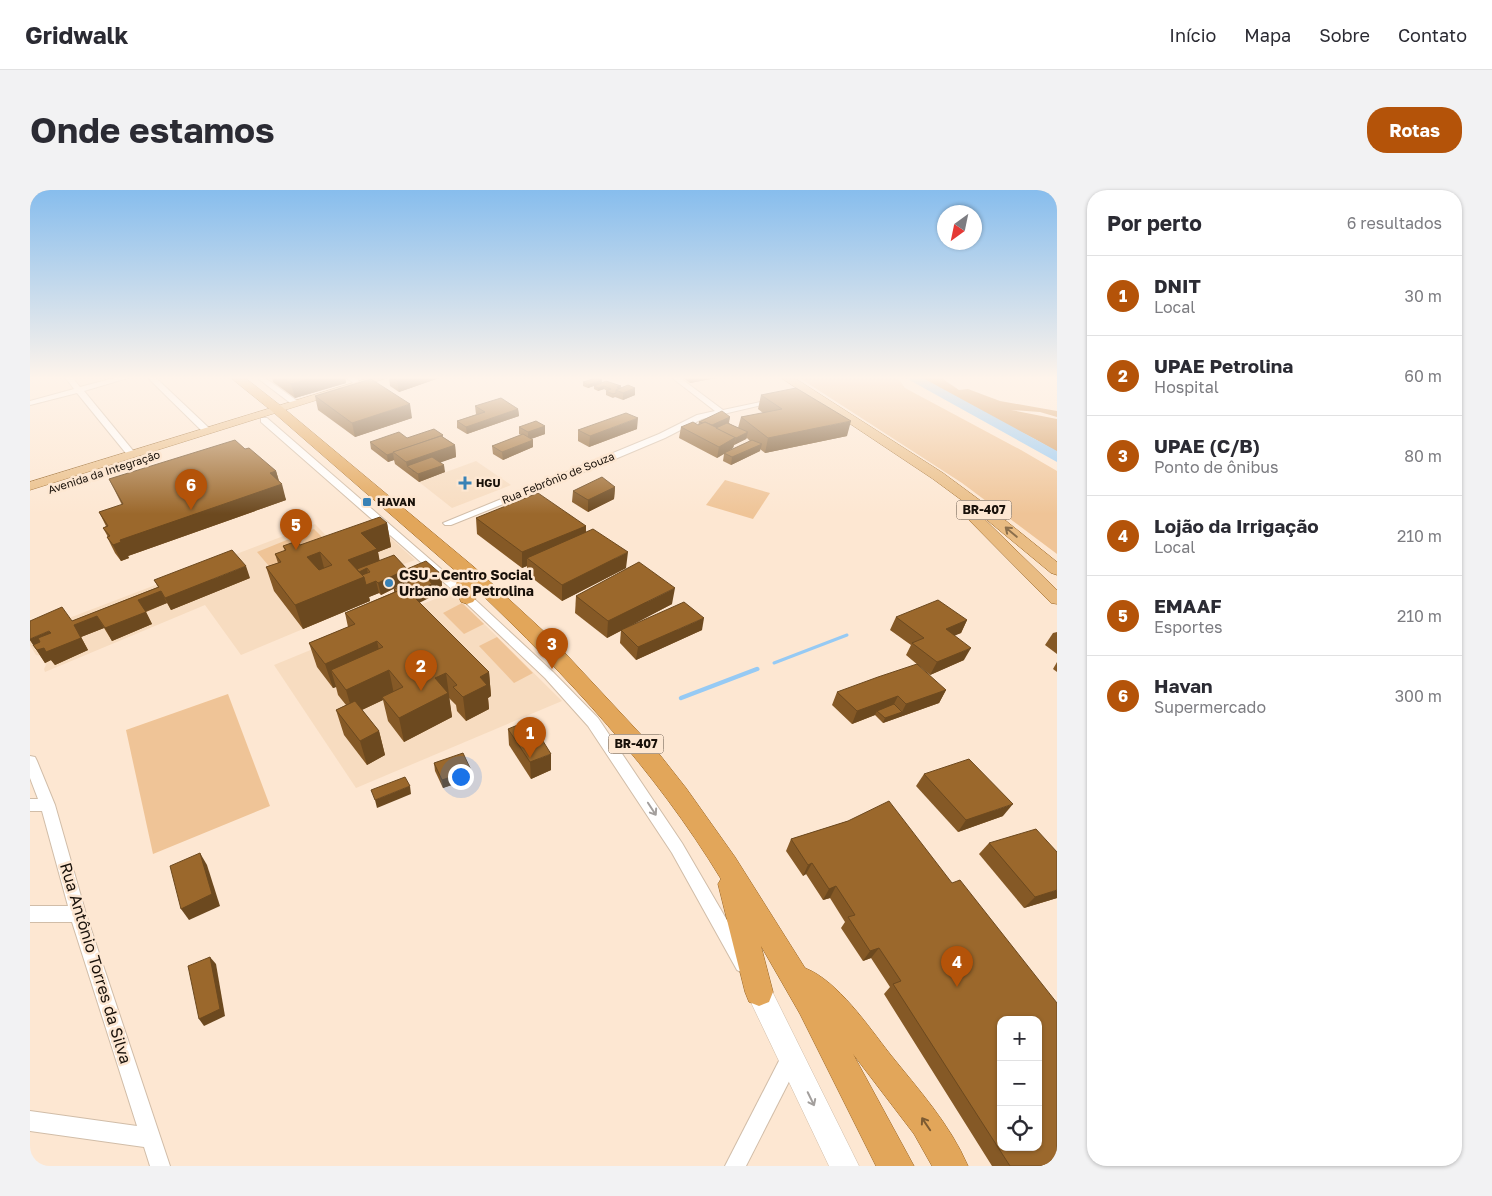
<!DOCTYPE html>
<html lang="pt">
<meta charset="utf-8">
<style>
:root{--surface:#fff;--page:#f2f2f3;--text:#2b2b33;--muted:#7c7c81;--line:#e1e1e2;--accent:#b45309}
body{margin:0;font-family:"Golos Text",sans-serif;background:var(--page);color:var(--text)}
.controls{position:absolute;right:15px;bottom:15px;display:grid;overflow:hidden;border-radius:10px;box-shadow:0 1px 4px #0004}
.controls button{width:45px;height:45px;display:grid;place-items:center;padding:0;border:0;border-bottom:1px solid var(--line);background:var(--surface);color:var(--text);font:25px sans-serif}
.compass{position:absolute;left:907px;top:15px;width:45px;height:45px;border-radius:50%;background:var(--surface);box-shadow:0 1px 4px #0004;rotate:213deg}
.you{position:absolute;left:430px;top:586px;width:18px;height:18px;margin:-12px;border:4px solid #fff;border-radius:50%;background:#1a73e8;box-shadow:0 0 0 8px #1a73e833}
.badge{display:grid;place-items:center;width:32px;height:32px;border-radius:50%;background:var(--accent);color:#fff;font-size:16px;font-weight:700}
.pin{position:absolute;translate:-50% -41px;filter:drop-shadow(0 1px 2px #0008)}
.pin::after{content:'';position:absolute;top:26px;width:18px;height:15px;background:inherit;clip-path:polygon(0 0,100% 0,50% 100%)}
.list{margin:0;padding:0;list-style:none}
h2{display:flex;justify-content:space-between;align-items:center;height:65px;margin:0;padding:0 20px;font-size:21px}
h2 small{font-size:16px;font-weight:400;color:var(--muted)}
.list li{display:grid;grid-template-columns:32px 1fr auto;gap:15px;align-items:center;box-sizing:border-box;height:80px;padding:0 20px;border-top:1px solid var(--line)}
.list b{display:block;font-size:19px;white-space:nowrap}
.list p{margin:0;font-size:16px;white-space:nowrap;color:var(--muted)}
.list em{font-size:16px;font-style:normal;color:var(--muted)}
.icon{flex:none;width:28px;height:28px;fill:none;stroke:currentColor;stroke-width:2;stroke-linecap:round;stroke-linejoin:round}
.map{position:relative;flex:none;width:1027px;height:976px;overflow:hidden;border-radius:20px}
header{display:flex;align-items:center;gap:30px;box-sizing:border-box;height:70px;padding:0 25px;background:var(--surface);border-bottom:1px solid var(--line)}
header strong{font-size:24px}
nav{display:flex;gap:28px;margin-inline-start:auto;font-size:18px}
.intro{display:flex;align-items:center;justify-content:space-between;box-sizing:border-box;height:120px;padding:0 30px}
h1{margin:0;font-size:35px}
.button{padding:12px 22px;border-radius:20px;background:var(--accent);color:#fff;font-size:18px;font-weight:700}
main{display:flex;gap:30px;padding:0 30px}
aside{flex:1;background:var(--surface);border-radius:20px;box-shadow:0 1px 4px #0004}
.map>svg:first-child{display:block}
</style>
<header>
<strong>Gridwalk</strong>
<nav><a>Início</a><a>Mapa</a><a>Sobre</a><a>Contato</a></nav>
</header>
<div class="intro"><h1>Onde estamos</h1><a class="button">Rotas</a></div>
<main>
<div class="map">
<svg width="1027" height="976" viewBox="0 0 1027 976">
<rect width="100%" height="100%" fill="#fde7d2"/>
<g fill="#f7dcc0">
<path d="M 446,271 L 481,295 L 422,318 L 389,292 Z"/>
<path d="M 285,334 L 310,360 L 354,342 L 385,370 L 352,382 L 329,400 L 340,411 L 211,465 L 175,415 L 15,482 L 14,479 L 16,475 L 11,466 L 6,465 L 0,455 L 0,443 Z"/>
<path d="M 422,402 L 532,511 L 326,598 L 244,475 Z"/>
</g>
<g fill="#efc497">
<path d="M 768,187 L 867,187 L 875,198 L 991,260 L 1027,281 L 1027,364 L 932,293 Z"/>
<path d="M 695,290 L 740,303 L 723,329 L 676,315 Z"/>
<path d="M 284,339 L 304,359 L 244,382 L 227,362 Z"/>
<path d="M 432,413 L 454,434 L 434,444 L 413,423 Z"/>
<path d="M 467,447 L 503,483 L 484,493 L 449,456 Z"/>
<path d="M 198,504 L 240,616 L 123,664 L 96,540 Z"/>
</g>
<path fill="#d29b60" d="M 889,187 L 910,187 L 929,200 L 938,199 L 970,211 L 1027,221 L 1027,227 L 1010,222 L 981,220 L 1027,229 L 1027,262 C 983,233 930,221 889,187 Z"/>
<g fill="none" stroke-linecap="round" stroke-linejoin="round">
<g stroke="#96caf4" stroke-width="3">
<path d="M 744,473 L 817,445"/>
<path d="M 724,480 L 728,479"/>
</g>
<path stroke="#96caf4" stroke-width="4.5" d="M 651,508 L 727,479"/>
<path fill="#96caf4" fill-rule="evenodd" d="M 874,187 L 891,187 L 1027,261 L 1027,272 Z"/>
<g stroke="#d1bda8" stroke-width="2">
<g id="minor">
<path d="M 35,187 L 42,187 L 50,197 L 88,187 L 101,187 L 54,201 L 105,263 L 105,267 L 99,267 L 47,203 L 0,215 L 0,211 L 44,199 Z"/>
<path d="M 117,187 L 125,187 L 180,239 L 180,243 L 174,243 Z"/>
<path d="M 226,187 L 234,187 L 270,213 L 263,215 Z"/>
<path d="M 316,187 L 324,187 L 335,195 L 328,197 Z"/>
<path d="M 641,187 L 649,187 L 693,220 L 745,209 L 749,211 L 672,229 L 635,248 L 578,272 L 421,335 L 415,335 L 413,333 L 629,244 L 667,225 L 685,221 Z"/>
<path d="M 231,228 L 237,228 L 425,391 L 523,482 L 568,528 L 652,653 L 719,768 L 722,774 L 719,780 L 713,783 L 707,780 L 642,663 L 558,536 L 515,488 L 417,395 L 231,232 Z"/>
<path d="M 0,566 L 5,567 L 7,571 L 25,615 L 56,724 L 140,976 L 120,976 L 114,957 L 0,941 L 0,921 L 107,936 L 42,732 L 0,732 L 0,716 L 38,716 L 12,621 L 0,621 L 0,609 L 8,609 L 0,588 Z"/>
<path d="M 761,858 L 768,861 L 771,868 L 716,976 L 695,976 L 754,861 Z"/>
</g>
</g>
<g stroke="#d1bda8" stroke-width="1">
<path id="secondary" d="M 729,789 L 738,793 L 829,976 L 799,976 L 716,802 L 720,793 Z"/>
</g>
<g stroke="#976322" stroke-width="1">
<g id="primary">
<path d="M 342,187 L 360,187 L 0,300 L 0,292 Z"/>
<path d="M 750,187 L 763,187 L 913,283 L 955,314 L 1027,372 L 1027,385 L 1021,383 L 945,320 L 903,289 Z"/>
<path d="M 943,322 L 948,323 L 1027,400 L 1027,414 L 1021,413 L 938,329 L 936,326 L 938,323 Z"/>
</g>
</g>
<g stroke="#976322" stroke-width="1">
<path id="trunk" d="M 200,187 L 214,187 L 251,216 L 444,377 L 521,448 L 630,565 L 656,598 L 705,667 L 775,778 C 808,791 838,836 860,864 C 888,899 920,934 938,976 L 902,976 L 884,944 L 823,864 L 884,976 L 846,976 L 770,824 L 731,756 L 743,802 L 739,812 L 729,816 L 719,812 L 715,802 L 688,694 L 691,689 C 625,580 537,486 446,399 L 443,396 L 446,408 L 443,412 L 437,414 L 431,412 L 425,398 L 429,384 L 243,222 Z"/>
</g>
<use href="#minor" fill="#fff" fill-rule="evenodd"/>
<use href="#secondary" fill="#fff" fill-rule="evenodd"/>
<use href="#primary" fill="#e9bc83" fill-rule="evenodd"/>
<use href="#trunk" fill="#e2a65a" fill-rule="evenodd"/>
</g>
<g fill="#855926" fill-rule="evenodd">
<path d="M 242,187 L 315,187 L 316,193 L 265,208 L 243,192 Z"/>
<path d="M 359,187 L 412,187 L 369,202 L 360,196 Z"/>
<path d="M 652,187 L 691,187 L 660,193 Z"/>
<path d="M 572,190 L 572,193 L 591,196 L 591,198 L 605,198 L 605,205 L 593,210 L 585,207 L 583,208 L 576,205 L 576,201 L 577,201 L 574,199 L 568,201 L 564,199 L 564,196 L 558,198 L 553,196 L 553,192 Z"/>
<path d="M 731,205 L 817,246 L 735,263 L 730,259 L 730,261 L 701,275 L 693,271 L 694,264 L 687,268 L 649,248 L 651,237 L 668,235 L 669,232 L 700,227 L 699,233 L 708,238 L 711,227 L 733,223 L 728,219 ZM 717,248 L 720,251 L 697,262 L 703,258 L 704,255 L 716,249 Z"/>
<path d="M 285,206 L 382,228 L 325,247 L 288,220 Z"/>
<path d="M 445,216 L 488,219 L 489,226 L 437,244 L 427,238 L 427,231 L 447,224 L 446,224 Z"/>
<path d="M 515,236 L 515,244 L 501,249 L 503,250 L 503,257 L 473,270 L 463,264 L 462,256 L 491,245 L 489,244 L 489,237 Z"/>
<path d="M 607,239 L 559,257 L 548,251 L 548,240 Z"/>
<path d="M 413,245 L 413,247 L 425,255 L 426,267 L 410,272 L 415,282 L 389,292 L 365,274 L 364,270 L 358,272 L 341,259 L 340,252 Z"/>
<path d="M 215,259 L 246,281 L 249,291 L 256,310 L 98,366 L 99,368 L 91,371 L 85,363 L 77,347 L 78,347 L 73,338 L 76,336 L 69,322 L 92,315 L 79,289 Z"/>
<path d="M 585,297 L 584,309 L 558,322 L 542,312 L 543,301 Z"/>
<path d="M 446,328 L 556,336 L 556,342 L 596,378 L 532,411 L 497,384 L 497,376 L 492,378 L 447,344 Z"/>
<path d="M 357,333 L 361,357 L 348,362 L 349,371 L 377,379 L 411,384 L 412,396 L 402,400 L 403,406 L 389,412 L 459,482 L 461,506 L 458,508 L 459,519 L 436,531 L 427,521 L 426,515 L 419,508 L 422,527 L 374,552 L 358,531 L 353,510 L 332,520 L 349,541 L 355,565 L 337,575 L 314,545 L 306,520 L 316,515 L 308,505 L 306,497 L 303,498 L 287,477 L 279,453 L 318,437 L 315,423 L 364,402 L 364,399 L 378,393 L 377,392 L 351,405 L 349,403 L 339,407 L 340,411 L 273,439 L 244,401 L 236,377 L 248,373 L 245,364 L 255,361 L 253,356 L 270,355 Z"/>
<path d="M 220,388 L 141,420 L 137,413 L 116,422 L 122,434 L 82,451 L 74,438 L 51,447 L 58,460 L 25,475 L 21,470 L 15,473 L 0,450 L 42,431 L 128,397 L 124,390 Z"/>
<path d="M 546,406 L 642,414 L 577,448 L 545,423 Z"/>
<path d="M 866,427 L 937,430 L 931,443 L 924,445 L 934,470 L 900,485 L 876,465 L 881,455 L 860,440 Z"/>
<path d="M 591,440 L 672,440 L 606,470 L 590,453 Z"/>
<path d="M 1027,442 L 1027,464 L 1015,455 L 1023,443 Z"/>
<path d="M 1027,472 L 1027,482 L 1023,479 Z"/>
<path d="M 916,500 L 909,513 L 853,533 L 845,525 L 822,534 L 802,515 L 807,502 Z"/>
<path d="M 478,539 L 521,580 L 501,589 L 479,555 Z"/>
<path d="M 404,573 L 441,580 L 442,588 L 413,598 L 405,581 Z"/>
<path d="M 894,584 L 973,626 L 928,642 L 886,596 Z"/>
<path d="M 818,631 L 1027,976 L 962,976 L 854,804 L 860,797 L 841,768 L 833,771 L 811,738 L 815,732 L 800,708 L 793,710 L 776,684 L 773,686 L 756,661 L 761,649 Z"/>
<path d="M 959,653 L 1027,708 L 994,718 L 949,664 Z"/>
</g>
<g fill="#6c491f">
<path d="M 285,187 L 315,187 L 316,193 L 265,208 L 261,194 Z"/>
<path d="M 379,187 L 412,187 L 369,202 L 367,191 Z"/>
<path d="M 660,187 L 691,187 L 660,193 Z"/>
<path d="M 572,190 L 571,193 L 558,198 L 558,195 Z"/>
<path d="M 574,196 L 574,199 L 568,201 L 568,198 Z"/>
<path d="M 605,198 L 605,205 L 593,210 L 593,203 Z"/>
<path d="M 380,214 L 382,228 L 325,247 L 322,233 Z"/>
<path d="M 488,219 L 489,226 L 437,244 L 436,237 Z"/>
<path d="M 700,227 L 698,234 L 685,238 L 680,236 Z"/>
<path d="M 608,228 L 607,239 L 559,257 L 560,246 Z"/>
<path d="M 821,231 L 817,246 L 735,263 L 738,248 Z"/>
<path d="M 515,236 L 515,244 L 498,250 L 498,242 Z"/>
<path d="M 718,242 L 716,249 L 704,255 L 706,248 Z"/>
<path d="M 706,247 L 703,258 L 687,268 L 689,257 Z"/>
<path d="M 503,250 L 503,257 L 473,270 L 472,262 Z"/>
<path d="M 732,254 L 730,261 L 701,275 L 702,267 Z"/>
<path d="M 425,255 L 426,267 L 384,282 L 377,276 L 376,272 Z"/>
<path d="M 363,263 L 364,270 L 358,272 L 357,265 Z"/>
<path d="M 414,275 L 415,282 L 389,292 L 388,284 Z"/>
<path d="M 246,281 L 250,295 L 252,294 L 256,310 L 98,366 L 99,368 L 91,371 L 83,355 L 90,350 Z"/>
<path d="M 585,297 L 584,309 L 558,322 L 558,310 Z"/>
<path d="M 357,333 L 361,357 L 348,362 L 352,382 L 340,382 L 337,378 L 339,391 L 346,391 L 349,403 L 339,407 L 340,411 L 273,439 L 265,415 L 331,343 Z"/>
<path d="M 556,336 L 555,352 L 497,368 L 497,376 L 492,378 L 492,362 Z"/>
<path d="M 290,362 L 296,386 L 284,391 L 277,367 Z"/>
<path d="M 598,362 L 596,378 L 532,411 L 532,395 Z"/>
<path d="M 216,376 L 220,388 L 141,420 L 135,408 Z"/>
<path d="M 375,380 L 377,392 L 351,405 L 348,393 Z"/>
<path d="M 411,384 L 412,396 L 402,400 L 403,406 L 387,414 L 375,422 L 383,402 L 398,389 Z"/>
<path d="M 645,398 L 642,414 L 577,448 L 578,431 Z"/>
<path d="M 131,401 L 137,413 L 114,422 L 108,410 Z"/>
<path d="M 116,422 L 122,434 L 82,451 L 75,438 Z"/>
<path d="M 67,426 L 74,438 L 51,447 L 58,460 L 25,475 L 21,470 L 15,473 L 0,450 L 0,449 L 19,441 L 44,435 Z"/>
<path d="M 674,428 L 672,440 L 606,470 L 608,457 Z"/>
<path d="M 937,430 L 931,443 L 910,452 L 916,439 Z"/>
<path d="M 347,451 L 352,475 L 301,480 L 306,497 L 303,498 L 295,474 Z"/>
<path d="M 941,458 L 934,470 L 900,485 L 907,472 Z"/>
<path d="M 359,480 L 364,504 L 352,507 L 353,510 L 323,524 L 316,500 Z"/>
<path d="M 459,482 L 461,506 L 458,508 L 459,519 L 436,531 L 433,507 L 450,487 Z"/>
<path d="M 416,483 L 422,527 L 374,552 L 369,528 L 405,488 Z"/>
<path d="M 916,500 L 909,513 L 853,533 L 855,528 L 872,522 L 876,514 Z"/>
<path d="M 868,506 L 862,518 L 847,521 L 845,525 L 822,534 L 827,521 Z"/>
<path d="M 349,541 L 355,565 L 337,575 L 330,551 Z"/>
<path d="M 521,564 L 521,580 L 501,589 L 500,572 Z"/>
<path d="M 441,580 L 442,588 L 413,598 L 412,590 Z"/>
<path d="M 380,596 L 381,604 L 347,618 L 345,610 Z"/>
<path d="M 983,614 L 973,626 L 928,642 L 936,630 Z"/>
<path d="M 170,663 L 177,675 L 190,716 L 159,730 L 151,719 Z"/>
<path d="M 782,673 L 776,684 L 773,686 L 778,675 Z"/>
<path d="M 806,696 L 800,708 L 793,710 L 799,699 Z"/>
<path d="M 1027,700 L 1027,708 L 994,718 L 1005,707 Z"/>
<path d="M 849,758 L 841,768 L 833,771 L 840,761 Z"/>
<path d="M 180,767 L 186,774 L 195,826 L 174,836 L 169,829 Z"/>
</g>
<g fill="#9b682c" stroke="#6c491f" fill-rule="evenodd">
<path d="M 252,187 L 285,187 L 261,194 Z"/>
<path d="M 361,187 L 379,187 L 367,191 Z"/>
<path d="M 566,188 L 572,190 L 558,195 L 553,192 Z"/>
<path d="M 341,189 L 380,214 L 322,233 L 285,206 Z"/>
<path d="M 576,191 L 591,196 L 587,197 L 589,198 L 586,200 L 586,203 L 583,204 L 576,201 L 581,199 L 574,196 L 568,198 L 564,196 Z"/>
<path d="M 598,195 L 605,198 L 593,203 L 586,200 Z"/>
<path d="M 766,198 L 821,231 L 738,248 L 711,227 L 752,219 L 731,205 Z"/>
<path d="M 471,208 L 488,219 L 436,237 L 427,231 L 455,222 L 445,216 Z"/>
<path d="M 692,221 L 700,227 L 682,235 L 675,232 L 673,233 L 669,232 Z"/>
<path d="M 596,223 L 608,228 L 560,246 L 548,240 Z"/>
<path d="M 506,231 L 515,236 L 498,242 L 489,237 Z"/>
<path d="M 663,232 L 668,235 L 675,232 L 706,247 L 689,257 L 651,237 Z"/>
<path d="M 697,233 L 718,242 L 706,248 L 686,238 Z"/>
<path d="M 404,239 L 413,245 L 357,265 L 340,252 L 369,242 L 377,248 Z"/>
<path d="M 493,244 L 503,250 L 472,262 L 462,256 Z"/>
<path d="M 411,246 L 425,255 L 376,272 L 363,262 Z"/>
<path d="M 205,250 L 215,259 L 219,258 L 246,281 L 240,283 L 252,294 L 90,350 L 91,352 L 83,355 L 77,347 L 80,346 L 73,338 L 78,336 L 69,322 L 93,314 L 79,289 Z"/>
<path d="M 722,250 L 732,254 L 702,267 L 694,263 Z"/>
<path d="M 402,267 L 414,275 L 388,284 L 377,276 Z"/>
<path d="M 572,287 L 585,297 L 558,310 L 543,301 Z"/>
<path d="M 508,303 L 556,336 L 492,362 L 446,328 Z"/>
<path d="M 350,327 L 357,333 L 331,343 L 347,359 L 318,370 L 334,387 L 265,415 L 236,377 L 251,372 L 245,364 L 256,360 L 253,356 L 267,351 L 270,355 ZM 290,362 L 302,375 L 289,380 L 277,367 Z"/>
<path d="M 563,339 L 598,362 L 532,395 L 497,368 Z"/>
<path d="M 202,360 L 216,376 L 135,408 L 131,401 L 108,410 L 116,422 L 75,438 L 67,426 L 44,435 L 51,448 L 16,462 L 14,458 L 7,460 L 3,455 L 10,452 L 8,448 L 21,443 L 19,441 L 0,449 L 0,431 L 32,417 L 42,431 L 129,397 L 124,390 Z"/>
<path d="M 364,365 L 377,379 L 396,371 L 411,384 L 398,389 L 402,394 L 383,402 L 385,405 L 383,406 L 375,398 L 366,402 L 364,399 L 384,390 L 375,380 L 348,393 L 346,391 L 336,395 L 334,387 L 332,385 L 340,382 L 337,378 L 329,382 L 327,379 Z"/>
<path d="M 609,372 L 645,398 L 578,431 L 546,406 Z"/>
<path d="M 375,398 L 459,482 L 450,487 L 457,495 L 433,507 L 423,497 L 427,495 L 416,483 L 405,488 L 418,503 L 369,528 L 352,507 L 373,497 L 359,480 L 316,500 L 301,480 L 353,457 L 347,451 L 295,474 L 279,453 L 325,434 L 315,423 Z"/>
<path d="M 908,410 L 937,430 L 916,439 L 941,458 L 907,472 L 882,453 L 894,448 L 866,427 Z"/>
<path d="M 654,412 L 674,428 L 608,457 L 591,440 Z"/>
<path d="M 887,474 L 916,500 L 876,514 L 868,506 L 827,521 L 807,502 L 848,487 Z"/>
<path d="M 325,511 L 349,541 L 330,551 L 306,520 Z"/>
<path d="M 864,514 L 872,522 L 855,528 L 847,521 Z"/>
<path d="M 500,530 L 521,564 L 500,572 L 478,539 Z"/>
<path d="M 433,563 L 441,580 L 412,590 L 404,573 Z"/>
<path d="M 939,569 L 983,614 L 936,630 L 894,584 Z"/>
<path d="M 375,587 L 380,596 L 345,610 L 341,600 Z"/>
<path d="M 859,611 L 922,693 L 930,690 L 1027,813 L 1027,976 L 980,976 L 863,794 L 871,791 L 849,758 L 840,761 L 818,727 L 825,725 L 806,696 L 799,699 L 782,673 L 778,675 L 761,649 L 818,631 ZM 971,830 L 1008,830 L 1008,957 L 971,957 Z"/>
<path d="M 1006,639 L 1027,662 L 1027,700 L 1005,707 L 959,653 Z"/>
<path d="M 170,663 L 182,704 L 151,719 L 140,676 Z"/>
<path d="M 180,767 L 190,819 L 169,829 L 158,776 Z"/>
</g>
<defs><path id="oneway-shaft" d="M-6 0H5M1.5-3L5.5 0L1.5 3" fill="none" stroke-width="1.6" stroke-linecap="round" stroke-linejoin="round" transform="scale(1.25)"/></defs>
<use stroke="#8b6f4c" href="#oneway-shaft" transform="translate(981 342) rotate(-140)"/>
<g stroke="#a39f9d">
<use href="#oneway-shaft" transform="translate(622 619) rotate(57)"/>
<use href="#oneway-shaft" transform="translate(781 909) rotate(64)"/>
</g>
<use stroke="#7d5b32" href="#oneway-shaft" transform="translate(896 934) rotate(-124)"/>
<linearGradient id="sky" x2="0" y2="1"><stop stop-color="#87bded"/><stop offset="0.58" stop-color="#fef4eb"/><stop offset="1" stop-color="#fef4eb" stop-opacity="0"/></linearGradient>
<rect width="1027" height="324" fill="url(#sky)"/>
<g fill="#3982b6" stroke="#fde7d2" stroke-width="2">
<path d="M432.5 285.5h5v5h5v5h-5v5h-5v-5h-5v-5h5z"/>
<rect x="332" y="307" width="10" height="10" rx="2.5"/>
<circle cx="359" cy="393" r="5"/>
</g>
<g text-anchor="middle" stroke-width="5" stroke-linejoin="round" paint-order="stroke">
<g font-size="11" fill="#181009" stroke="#fde7d2">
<text transform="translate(74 282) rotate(-18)" y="4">Avenida da Integração</text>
<text transform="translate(528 288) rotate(-22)" y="4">Rua Febrônio de Souza</text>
</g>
<g font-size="11" font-weight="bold" fill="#181009" stroke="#fde7d2" text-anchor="start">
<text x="446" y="297">HGU</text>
<text x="347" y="316">HAVAN</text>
</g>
<g fill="#fde7d2" stroke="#5d5045" stroke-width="1">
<rect x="926.5" y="310.5" width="55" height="19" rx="4"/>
<rect x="578.5" y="544.5" width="55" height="19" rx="4"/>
</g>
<g font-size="12" font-weight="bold" fill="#181009">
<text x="954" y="324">BR-407</text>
<text x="606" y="558">BR-407</text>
</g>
<g font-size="14" font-weight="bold" fill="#181009" stroke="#fde7d2" text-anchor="start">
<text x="369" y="390">CSU - Centro Social<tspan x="369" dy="16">Urbano de Petrolina</tspan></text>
</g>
<g font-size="16" fill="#181009" stroke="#fde7d2">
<text transform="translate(66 773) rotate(73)" y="6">Rua Antônio Torres da Silva</text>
</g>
</g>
</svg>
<div class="controls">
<button>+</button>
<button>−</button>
<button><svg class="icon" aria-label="locate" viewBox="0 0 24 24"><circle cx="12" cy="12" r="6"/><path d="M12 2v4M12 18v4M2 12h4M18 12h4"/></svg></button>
</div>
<svg class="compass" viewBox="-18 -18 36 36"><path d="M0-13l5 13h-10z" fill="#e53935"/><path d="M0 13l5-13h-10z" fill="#7c7c81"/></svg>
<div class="you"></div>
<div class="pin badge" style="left:500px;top:568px">1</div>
<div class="pin badge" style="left:391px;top:501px">2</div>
<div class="pin badge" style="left:522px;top:479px">3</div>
<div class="pin badge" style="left:927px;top:797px">4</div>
<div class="pin badge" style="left:266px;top:360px">5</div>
<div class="pin badge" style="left:161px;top:320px">6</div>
</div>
<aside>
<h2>Por perto<small>6 resultados</small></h2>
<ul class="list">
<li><span class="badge">1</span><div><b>DNIT</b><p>Local</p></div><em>30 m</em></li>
<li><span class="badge">2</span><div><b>UPAE Petrolina</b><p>Hospital</p></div><em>60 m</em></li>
<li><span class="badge">3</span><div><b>UPAE (C/B)</b><p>Ponto de ônibus</p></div><em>80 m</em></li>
<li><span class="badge">4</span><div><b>Lojão da Irrigação</b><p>Local</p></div><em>210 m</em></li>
<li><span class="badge">5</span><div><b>EMAAF</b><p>Esportes</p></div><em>210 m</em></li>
<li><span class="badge">6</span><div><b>Havan</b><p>Supermercado</p></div><em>300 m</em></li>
</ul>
</aside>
</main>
